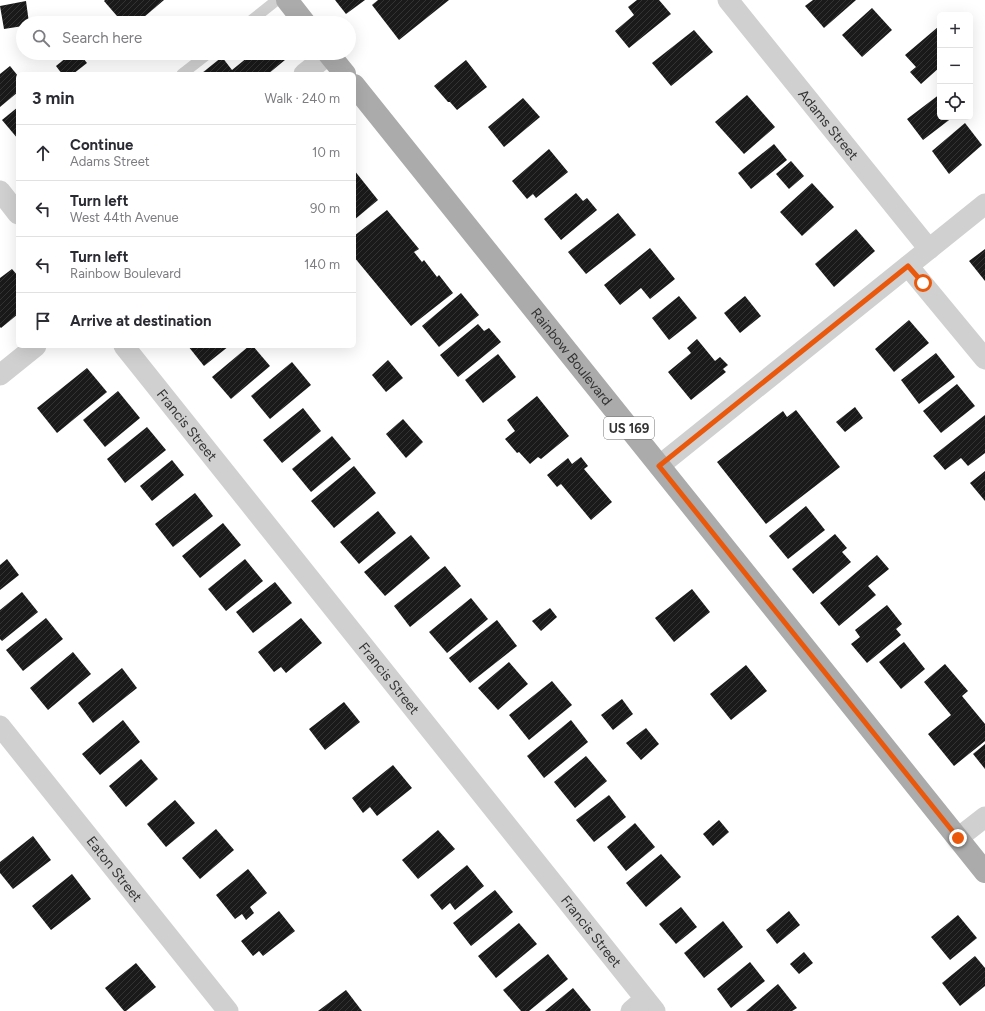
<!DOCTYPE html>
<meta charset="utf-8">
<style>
:root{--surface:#fff;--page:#f7f7f7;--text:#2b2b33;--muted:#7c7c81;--line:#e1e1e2}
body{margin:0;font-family:Figtree,sans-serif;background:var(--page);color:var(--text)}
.controls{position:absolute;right:12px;top:12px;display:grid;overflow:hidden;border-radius:6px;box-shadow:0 4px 16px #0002}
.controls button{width:36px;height:36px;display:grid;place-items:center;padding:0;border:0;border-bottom:1px solid var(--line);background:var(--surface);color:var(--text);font:20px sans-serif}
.stop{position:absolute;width:12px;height:12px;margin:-9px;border:3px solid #ea580c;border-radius:50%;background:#fff}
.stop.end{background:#ea580c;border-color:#fff;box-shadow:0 1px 4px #0008}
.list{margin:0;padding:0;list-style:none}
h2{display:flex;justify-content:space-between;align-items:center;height:52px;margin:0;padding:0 16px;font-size:17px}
h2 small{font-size:13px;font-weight:400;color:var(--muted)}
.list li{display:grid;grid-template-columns:26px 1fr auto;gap:12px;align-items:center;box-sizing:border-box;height:56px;padding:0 16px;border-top:1px solid var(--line)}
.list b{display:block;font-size:15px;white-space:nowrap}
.list p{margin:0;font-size:13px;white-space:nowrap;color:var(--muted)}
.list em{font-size:13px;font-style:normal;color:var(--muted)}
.icon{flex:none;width:22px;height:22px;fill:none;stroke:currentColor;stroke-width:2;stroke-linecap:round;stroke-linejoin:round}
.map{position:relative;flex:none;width:985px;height:1011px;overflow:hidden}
.search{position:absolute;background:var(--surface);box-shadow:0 4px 16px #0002;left:16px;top:16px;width:340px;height:44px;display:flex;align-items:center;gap:10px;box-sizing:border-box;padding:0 14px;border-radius:22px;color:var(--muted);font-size:15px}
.panel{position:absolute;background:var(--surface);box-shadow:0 4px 16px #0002;left:16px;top:72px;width:340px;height:276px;border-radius:6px}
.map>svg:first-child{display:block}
</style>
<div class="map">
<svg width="985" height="1011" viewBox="0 0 985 1011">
<defs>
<pattern id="building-hatch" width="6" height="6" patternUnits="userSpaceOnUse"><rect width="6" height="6" fill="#1a1a1a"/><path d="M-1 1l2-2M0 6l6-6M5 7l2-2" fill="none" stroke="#333"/></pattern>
</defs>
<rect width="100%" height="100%" fill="#fff"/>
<g fill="url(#building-hatch)">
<path d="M 105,0 L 164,0 L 137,23 L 123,23 L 104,1 Z"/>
<path d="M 335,0 L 365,0 L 346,14 Z"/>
<path d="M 378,0 L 449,0 L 399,40 L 372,5 Z"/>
<path d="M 637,0 L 659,0 L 671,14 L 629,48 L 615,31 L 634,15 L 628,7 Z"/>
<path d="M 813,0 L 856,0 L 824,28 L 805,6 Z"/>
<path d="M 26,1 L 29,23 L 23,23 L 23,26 L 4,29 L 0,6 Z"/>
<path d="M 872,8 L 892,30 L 862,57 L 842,35 Z"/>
<path d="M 938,27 L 940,29 L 940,67 L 921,84 L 910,72 L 916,67 L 905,55 Z"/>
<path d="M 694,30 L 713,52 L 671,86 L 652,63 Z"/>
<path d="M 72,53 L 79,53 L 87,63 L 73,74 L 62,74 L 56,66 Z"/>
<path d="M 253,53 L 290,53 L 291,55 L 268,74 L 203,74 L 202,73 L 222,57 L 232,70 Z"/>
<path d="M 466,60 L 487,87 L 457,110 L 450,102 L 448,102 L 434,86 Z"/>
<path d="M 10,66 L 18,76 L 18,92 L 0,107 L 0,74 Z"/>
<path d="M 940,94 L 940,117 L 953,117 L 923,140 L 907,119 Z"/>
<path d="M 747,95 L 775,127 L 744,154 L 715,122 Z"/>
<path d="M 523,98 L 540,117 L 504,147 L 488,127 Z"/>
<path d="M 18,107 L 18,139 L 2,120 Z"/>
<path d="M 965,123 L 982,145 L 949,174 L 932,151 Z"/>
<path d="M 774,144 L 787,160 L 751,189 L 738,173 Z"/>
<path d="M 549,149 L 568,172 L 536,198 L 533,194 L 527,199 L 512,181 Z"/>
<path d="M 791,161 L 804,176 L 789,189 L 776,174 Z"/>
<path d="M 354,170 L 378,200 L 354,220 Z"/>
<path d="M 812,183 L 834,207 L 802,236 L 780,212 Z"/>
<path d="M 576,193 L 583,201 L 587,198 L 597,210 L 561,240 L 544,219 Z"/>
<path d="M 387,210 L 419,249 L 414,252 L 422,262 L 424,260 L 437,277 L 439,275 L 453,293 L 411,326 L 354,257 L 354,236 Z"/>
<path d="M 618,213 L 636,235 L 586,274 L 568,252 Z"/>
<path d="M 856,229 L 875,251 L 834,287 L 815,264 Z"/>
<path d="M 650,248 L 675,279 L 650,299 L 641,288 L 620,305 L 604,285 Z"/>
<path d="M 985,249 L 985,281 L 969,261 Z"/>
<path d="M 12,269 L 18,276 L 18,314 L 1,328 L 0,327 L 0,278 Z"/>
<path d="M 461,293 L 479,315 L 439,347 L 422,326 Z"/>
<path d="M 679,296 L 697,318 L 669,340 L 652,318 Z"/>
<path d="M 745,296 L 761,316 L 740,333 L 724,313 Z"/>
<path d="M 909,320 L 929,343 L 894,372 L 875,349 Z"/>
<path d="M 478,324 L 484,331 L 489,328 L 501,342 L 458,377 L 440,355 Z"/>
<path d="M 697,339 L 715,361 L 720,357 L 728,365 L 723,369 L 726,372 L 691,400 L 668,372 L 691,353 L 687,348 Z"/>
<path d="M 188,346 L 229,346 L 204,366 Z"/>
<path d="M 249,346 L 253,346 L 270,366 L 231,399 L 212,377 Z"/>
<path d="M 936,353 L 955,377 L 919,404 L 901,380 Z"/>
<path d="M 498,354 L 516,377 L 483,403 L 465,380 Z"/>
<path d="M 388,360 L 403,378 L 386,392 L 372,375 Z"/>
<path d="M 292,362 L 311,385 L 270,419 L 251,396 Z"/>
<path d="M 87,368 L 107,392 L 57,433 L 37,408 Z"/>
<path d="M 957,384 L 975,406 L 941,433 L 923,411 Z"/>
<path d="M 118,391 L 140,418 L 105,447 L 83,420 Z"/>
<path d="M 537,396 L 569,436 L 541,459 L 538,457 L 530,464 L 519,452 L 517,453 L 505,439 L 515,431 L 507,420 Z"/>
<path d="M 855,407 L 863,418 L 845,432 L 836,422 Z"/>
<path d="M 303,408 L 321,431 L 282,463 L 263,440 Z"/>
<path d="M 796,410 L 840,467 L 766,524 L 717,462 L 783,411 L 787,417 Z"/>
<path d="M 985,415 L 985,453 L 968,466 L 961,458 L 945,470 L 933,456 Z"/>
<path d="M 403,419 L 423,442 L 406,458 L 386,434 Z"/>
<path d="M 147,427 L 166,450 L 125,483 L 107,459 Z"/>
<path d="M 332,436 L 351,459 L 311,492 L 292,469 Z"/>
<path d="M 581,457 L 588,466 L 584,469 L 612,502 L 591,520 L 561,484 L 557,487 L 547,475 L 568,458 L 572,464 Z"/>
<path d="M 172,460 L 184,475 L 152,501 L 140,486 Z"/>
<path d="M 354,466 L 376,493 L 334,528 L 311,501 Z"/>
<path d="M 985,471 L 985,501 L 970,483 Z"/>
<path d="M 195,493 L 213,516 L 173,547 L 155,524 Z"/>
<path d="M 806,506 L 825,530 L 788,559 L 769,536 Z"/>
<path d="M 378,511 L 396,533 L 359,564 L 340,542 Z"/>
<path d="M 223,523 L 241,545 L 200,578 L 182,556 Z"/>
<path d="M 835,534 L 847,548 L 842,552 L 851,562 L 813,594 L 792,569 Z"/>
<path d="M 411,535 L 430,558 L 385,596 L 364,572 Z"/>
<path d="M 877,555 L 889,569 L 868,586 L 876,595 L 839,626 L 820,603 Z"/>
<path d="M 7,559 L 19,575 L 0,590 L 0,565 Z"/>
<path d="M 245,559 L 263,581 L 226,611 L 208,589 Z"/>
<path d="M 445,566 L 461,586 L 410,627 L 394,606 Z"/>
<path d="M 275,582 L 292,603 L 253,633 L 236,612 Z"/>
<path d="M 692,589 L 710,612 L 674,642 L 655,618 Z"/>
<path d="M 22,592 L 38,612 L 2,641 L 0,639 L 0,610 Z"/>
<path d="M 471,598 L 488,619 L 447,653 L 429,632 Z"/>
<path d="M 887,605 L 902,624 L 896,629 L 901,635 L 867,663 L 851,644 L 860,637 L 855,630 Z"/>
<path d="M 550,608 L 557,617 L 541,631 L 532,621 Z"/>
<path d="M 46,618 L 63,639 L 23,671 L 6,650 Z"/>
<path d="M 301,618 L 322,643 L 286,673 L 281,667 L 274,672 L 258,652 Z"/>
<path d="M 497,620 L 517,646 L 470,683 L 449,658 Z"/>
<path d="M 904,642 L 925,669 L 901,689 L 879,662 Z"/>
<path d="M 73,652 L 91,674 L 48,710 L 30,688 Z"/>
<path d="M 509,662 L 528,684 L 498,710 L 478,688 Z"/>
<path d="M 945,664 L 968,691 L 962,696 L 985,724 L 985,741 L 954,766 L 928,734 L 951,715 L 924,682 Z"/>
<path d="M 746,665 L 767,691 L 731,720 L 710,694 Z"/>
<path d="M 122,668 L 137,688 L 93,723 L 78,703 Z"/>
<path d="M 552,681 L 572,705 L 529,740 L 509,715 Z"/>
<path d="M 622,699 L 633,714 L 613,730 L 601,715 Z"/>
<path d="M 344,702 L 360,722 L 325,750 L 309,729 Z"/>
<path d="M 123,720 L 140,742 L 100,775 L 82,754 Z"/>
<path d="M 571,720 L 588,742 L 544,778 L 527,756 Z"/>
<path d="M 646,728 L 659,744 L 641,760 L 626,743 Z"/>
<path d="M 985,744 L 985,769 L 973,754 Z"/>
<path d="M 586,756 L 607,781 L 575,808 L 554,782 Z"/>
<path d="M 141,759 L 158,779 L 126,807 L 109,786 Z"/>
<path d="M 393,765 L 412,788 L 377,816 L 370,807 L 363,813 L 352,798 Z"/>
<path d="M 609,795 L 626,817 L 594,842 L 576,820 Z"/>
<path d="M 175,800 L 195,823 L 166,847 L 147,824 Z"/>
<path d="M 719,820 L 729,832 L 713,846 L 703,834 Z"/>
<path d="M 635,823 L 655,847 L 626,871 L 607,847 Z"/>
<path d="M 216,829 L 234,850 L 200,879 L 182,858 Z"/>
<path d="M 438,830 L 455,849 L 418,879 L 402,860 Z"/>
<path d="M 33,836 L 51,860 L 13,889 L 0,873 L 0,862 Z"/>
<path d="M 661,854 L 681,877 L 646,907 L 626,883 Z"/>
<path d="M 467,865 L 484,886 L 455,910 L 450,903 L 442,910 L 430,895 Z"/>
<path d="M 248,869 L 267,893 L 250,907 L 254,913 L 246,920 L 242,914 L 235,919 L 216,895 Z"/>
<path d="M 72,874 L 91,899 L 51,930 L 32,906 Z"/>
<path d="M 495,890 L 513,912 L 471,946 L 453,923 Z"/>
<path d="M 681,907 L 697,927 L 676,944 L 659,924 Z"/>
<path d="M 279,911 L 295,931 L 263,956 L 259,951 L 253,956 L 241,941 Z"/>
<path d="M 789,911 L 800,925 L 777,944 L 766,930 Z"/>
<path d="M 958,915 L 977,938 L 950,960 L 931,937 Z"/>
<path d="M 723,921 L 743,947 L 704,978 L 684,953 Z"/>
<path d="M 519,923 L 537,944 L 496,978 L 478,956 Z"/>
<path d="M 804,952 L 813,963 L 799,974 L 790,964 Z"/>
<path d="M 548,954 L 568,979 L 529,1011 L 521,1011 L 503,990 Z"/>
<path d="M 975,956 L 985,968 L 985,986 L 960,1006 L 942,983 Z"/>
<path d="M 750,962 L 765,981 L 731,1008 L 717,989 Z"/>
<path d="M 136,963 L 156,987 L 126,1011 L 124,1011 L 105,988 Z"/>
<path d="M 778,984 L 797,1008 L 792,1011 L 746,1011 Z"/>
<path d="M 573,988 L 591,1010 L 590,1011 L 545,1011 Z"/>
<path d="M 346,990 L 362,1011 L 318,1011 Z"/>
</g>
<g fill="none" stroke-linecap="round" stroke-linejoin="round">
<g stroke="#d0d0d0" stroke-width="11">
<path d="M 248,23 L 277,0"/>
<path d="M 182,74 L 209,53"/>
</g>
<g stroke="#d0d0d0" stroke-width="21">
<path id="s1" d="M 728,0 L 929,249"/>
<path d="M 304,74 L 329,54"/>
<path d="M 0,191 L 18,214"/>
<path d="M 908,266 L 985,359"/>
<path id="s2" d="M 124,346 L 655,1011"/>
<path d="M 0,375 L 36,346"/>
<path d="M 659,466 L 985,204"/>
<path id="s3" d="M 0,726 L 228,1011"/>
<path d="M 958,838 L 985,817"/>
<path d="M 631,1011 L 645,999"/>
</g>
<g stroke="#ababab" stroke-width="22">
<path d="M 287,0 L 305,23"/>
<path d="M 328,53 L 345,74"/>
<path id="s4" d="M 354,85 L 985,872"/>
</g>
</g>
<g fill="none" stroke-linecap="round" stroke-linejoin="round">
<path stroke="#ea580c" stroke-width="5" d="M 923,283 L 908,266 L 659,466 L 958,838"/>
</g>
<g text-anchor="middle" stroke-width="4" stroke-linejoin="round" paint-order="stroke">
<rect fill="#fff" stroke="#707070" stroke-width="1" x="604" y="417" width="50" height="22" rx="3"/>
<g font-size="13" font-weight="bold" fill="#333">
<text x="629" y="433">US 169</text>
</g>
<g font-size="14" fill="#333" stroke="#fff">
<text dy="5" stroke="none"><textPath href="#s1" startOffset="160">Adams Street</textPath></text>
<text dy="5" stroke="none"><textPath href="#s4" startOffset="348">Rainbow Boulevard</textPath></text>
<text dy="5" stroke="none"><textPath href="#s2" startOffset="101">Francis Street</textPath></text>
<text dy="5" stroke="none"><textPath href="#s2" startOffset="425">Francis Street</textPath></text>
<text dy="5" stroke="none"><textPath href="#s3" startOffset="183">Eaton Street</textPath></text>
<text dy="5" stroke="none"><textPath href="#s2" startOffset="749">Francis Street</textPath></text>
</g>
</g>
</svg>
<div class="controls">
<button>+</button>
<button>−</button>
<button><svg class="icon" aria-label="locate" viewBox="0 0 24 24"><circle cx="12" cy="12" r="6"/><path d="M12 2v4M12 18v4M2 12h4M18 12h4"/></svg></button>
</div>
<div class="stop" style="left:923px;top:283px"></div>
<div class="stop end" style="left:958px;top:838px"></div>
<div class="search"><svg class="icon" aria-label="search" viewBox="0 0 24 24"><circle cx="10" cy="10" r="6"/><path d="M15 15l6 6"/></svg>Search here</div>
<section class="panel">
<h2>3 min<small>Walk · 240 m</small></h2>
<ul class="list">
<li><svg class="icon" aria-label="ahead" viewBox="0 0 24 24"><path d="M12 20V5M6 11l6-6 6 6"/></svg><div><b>Continue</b><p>Adams Street</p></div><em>10 m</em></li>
<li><svg class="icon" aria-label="left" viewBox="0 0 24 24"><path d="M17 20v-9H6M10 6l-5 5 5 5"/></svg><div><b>Turn left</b><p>West 44th Avenue</p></div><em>90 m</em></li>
<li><svg class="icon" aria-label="left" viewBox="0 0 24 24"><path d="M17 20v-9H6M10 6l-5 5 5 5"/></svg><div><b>Turn left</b><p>Rainbow Boulevard</p></div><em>140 m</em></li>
<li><svg class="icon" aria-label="arrive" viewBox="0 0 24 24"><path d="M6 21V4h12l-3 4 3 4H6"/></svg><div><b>Arrive at destination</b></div></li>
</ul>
</section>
</div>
